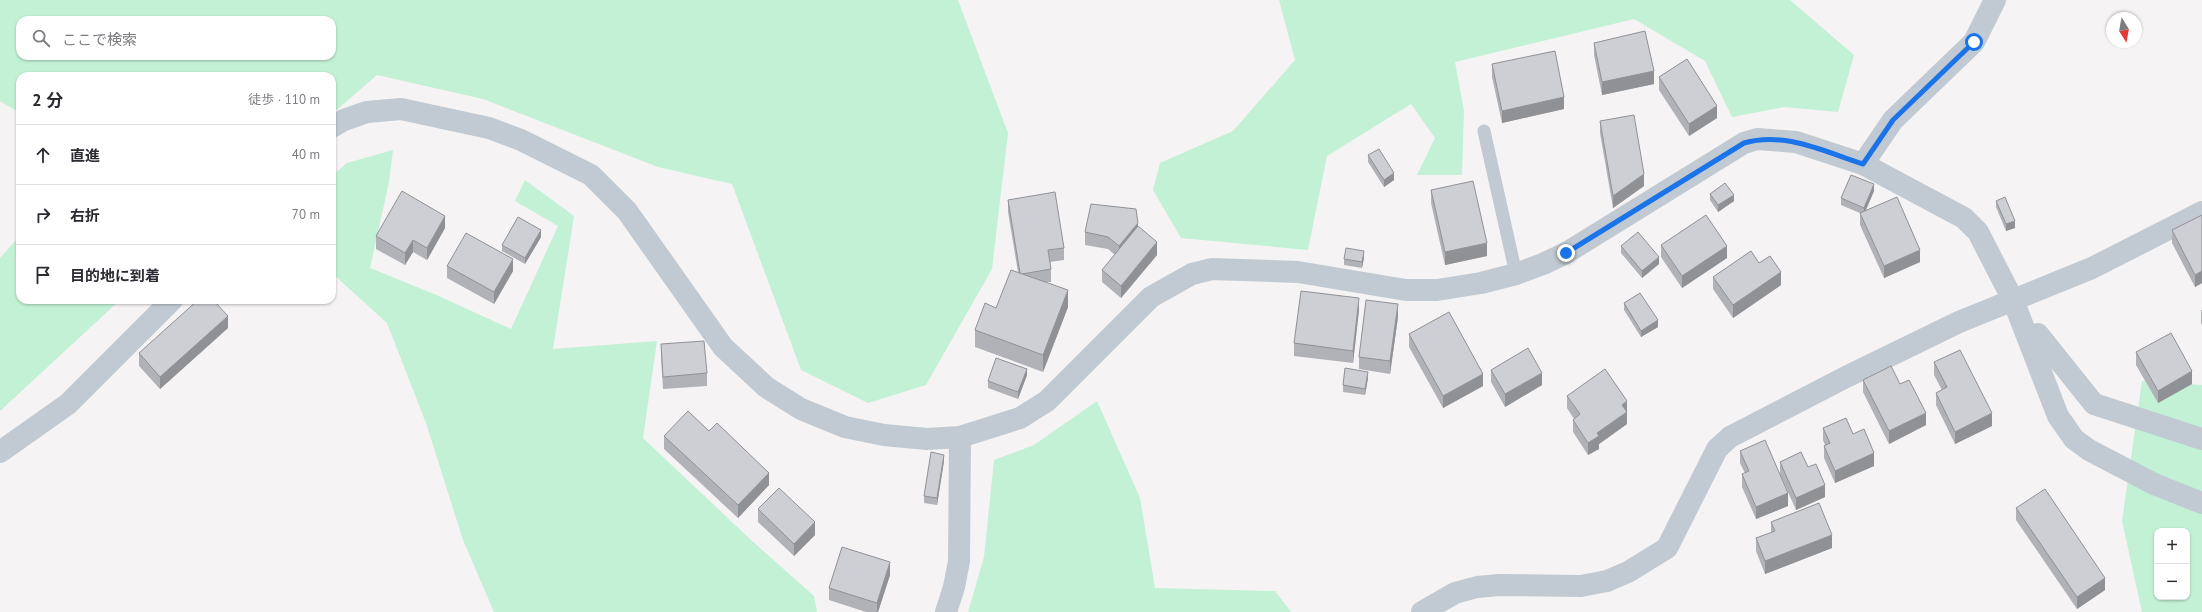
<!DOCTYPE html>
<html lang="ja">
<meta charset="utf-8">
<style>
:root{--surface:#fff;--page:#f7f7f7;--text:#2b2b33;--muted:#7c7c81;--line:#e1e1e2}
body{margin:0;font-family:"PT Sans","Noto Sans JP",sans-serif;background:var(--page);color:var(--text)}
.controls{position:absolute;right:12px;bottom:12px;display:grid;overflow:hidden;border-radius:8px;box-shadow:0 1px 3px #0004}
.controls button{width:36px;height:36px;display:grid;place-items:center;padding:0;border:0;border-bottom:1px solid var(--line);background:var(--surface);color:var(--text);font:20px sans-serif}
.compass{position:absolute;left:2106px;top:12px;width:36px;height:36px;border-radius:50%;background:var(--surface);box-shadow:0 1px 3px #0004;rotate:169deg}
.stop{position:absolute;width:12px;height:12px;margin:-9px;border:3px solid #1a73e8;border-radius:50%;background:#fff}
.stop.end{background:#1a73e8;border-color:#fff;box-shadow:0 1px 4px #0008}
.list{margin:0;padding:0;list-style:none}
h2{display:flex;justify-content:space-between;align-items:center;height:52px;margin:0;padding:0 16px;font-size:17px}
h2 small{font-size:13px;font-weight:400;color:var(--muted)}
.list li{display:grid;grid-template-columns:26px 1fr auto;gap:12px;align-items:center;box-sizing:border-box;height:60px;padding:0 16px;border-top:1px solid var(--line)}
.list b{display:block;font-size:15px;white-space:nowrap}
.list em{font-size:13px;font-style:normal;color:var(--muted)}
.icon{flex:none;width:22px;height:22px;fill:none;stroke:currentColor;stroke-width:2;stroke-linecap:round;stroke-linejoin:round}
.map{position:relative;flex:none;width:2202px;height:612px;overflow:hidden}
.search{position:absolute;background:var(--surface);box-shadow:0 1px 3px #0004;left:16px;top:16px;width:320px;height:44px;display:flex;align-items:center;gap:10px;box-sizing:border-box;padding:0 14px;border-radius:12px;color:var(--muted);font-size:15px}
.panel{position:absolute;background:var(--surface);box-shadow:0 1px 3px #0004;left:16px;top:72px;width:320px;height:232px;border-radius:12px}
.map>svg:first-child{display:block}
</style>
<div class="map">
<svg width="2202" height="612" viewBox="0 0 2202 612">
<rect width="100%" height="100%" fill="#f5f3f3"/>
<g fill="#c3f1d5" fill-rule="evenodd">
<path d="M 0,0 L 958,0 L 1008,133 L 992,269 L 926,385 L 868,403 L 801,370 L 732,184 L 658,167 L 483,99 L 377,75 L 332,114 L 332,76 L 20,76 L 20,113 L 0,101 ZM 20,20 L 332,20 L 332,56 L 20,56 Z"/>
<path d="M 1279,0 L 1790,0 L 1854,55 L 1838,112 L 1784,107 L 1732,117 L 1705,61 L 1634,19 L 1455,62 L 1464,111 L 1462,175 L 1417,175 L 1435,138 L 1411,104 L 1327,156 L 1308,250 L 1181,238 L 1153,190 L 1160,163 L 1233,131 L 1295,60 Z"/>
<path d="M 393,150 L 389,182 L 370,268 L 434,294 L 511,329 L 558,226 L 515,201 L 525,180 L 574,216 L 553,349 L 657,341 L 643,438 L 751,540 L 814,596 L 817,612 L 494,612 L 463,540 L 426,423 L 387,323 L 332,273 L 332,176 L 347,163 Z"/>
<path d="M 20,220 L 20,300 L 120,300 L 0,411 L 0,258 L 16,240 Z"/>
<path d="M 2142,381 L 2202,385 L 2202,612 L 2142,612 L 2122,521 ZM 2157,531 L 2187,531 L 2187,597 L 2157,597 Z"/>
<path d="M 1097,401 L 1140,498 L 1155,588 L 1275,591 L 1291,612 L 968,612 L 984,557 L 994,460 L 1034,445 Z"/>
</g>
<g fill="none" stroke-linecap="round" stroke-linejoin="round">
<path stroke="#c1cad2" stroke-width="13" d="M 1484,131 L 1516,274"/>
<g stroke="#c1cad2" stroke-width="22">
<path d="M 332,127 L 344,120 L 367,112 L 401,109 L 489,128 L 521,140 L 591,175 L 627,211 L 723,347 L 766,387 L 801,409 L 845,427 L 884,435 L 927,439 L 960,437 L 1020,418 L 1047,401 L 1151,297 L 1192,274 L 1212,269 L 1298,272 L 1406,290 L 1437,290 L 1481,283 L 1516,274 L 1543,264 L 1566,253 L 1744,143 L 1757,139 L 1796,142 L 1863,164 L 1964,218 L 1978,232 L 2013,300 L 2058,416 L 2074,439 L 2089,450 L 2154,484 L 2202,503"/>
<path d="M 1863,164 L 1893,120 L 1974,42 L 1995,0"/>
<path d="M 2028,338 L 2038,334 L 2094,404 L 2202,439"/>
<path d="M 0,452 L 68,404 L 172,300"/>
<path d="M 946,612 L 954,587 L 959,561 L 960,437"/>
<path d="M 1422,612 L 1455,593 L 1477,587 L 1499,585 L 1581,586 L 1607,581 L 1628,572 L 1667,548 L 1717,449 L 1730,437 L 1846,377 L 1959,322 L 2092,268 L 2202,212"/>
</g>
</g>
<g fill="#b0b2b7">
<path d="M 1594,43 L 1654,84 L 1602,95 L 1594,55 Z"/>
<path d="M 1492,64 L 1564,109 L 1502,123 L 1492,77 Z"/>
<path d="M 1659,77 L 1717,118 L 1689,136 L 1659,90 Z"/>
<path d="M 1600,121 L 1644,186 L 1613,208 L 1600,133 Z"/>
<path d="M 1368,155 L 1394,180 L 1384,187 L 1368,162 Z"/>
<path d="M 1431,190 L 1487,256 L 1445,265 L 1431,203 Z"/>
<path d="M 1874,191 L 1866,210 L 1920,262 L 1884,278 L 1860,225 L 1860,213 L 1841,205 L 1841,198 Z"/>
<path d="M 1710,194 L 1734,201 L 1718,212 L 1710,200 Z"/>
<path d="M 1008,200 L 1064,248 L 1064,260 L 1050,262 L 1051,269 L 1051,282 L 1046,282 L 1068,307 L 1043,372 L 975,347 L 975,330 L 996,308 L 1018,272 L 1008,212 Z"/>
<path d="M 1996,201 L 2015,228 L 2006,231 L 1996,207 Z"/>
<path d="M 2202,215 L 2202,283 L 2195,287 L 2172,243 L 2172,230 Z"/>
<path d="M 1138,226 L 1157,255 L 1121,298 L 1102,282 L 1102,270 L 1115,255 L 1108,249 L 1085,245 L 1085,232 Z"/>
<path d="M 445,228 L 427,260 L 413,252 L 405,265 L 376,249 L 376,236 Z"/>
<path d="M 541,237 L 525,264 L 502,251 L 502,245 Z"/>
<path d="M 1661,245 L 1727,258 L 1682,288 L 1661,257 Z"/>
<path d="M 1621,246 L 1659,264 L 1642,278 L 1621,253 Z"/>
<path d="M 1364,258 L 1362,268 L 1344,265 L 1344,259 Z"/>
<path d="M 1759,263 L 1781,285 L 1733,318 L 1713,289 L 1713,277 Z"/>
<path d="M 447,266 L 513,271 L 494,304 L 447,278 Z"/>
<path d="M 1624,303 L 1658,327 L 1641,337 L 1624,310 Z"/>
<path d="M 1359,310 L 1353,363 L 1294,356 L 1294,343 Z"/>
<path d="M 2201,310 L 2202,310 L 2202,325 L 2201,323 Z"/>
<path d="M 1398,317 L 1390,374 L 1359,369 L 1359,357 Z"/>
<path d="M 228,328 L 160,389 L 139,366 L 139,353 Z"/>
<path d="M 1409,334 L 1483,386 L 1443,408 L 1409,347 Z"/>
<path d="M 661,344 L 707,373 L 707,386 L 663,389 L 661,357 Z"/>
<path d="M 2136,352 L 2192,384 L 2158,403 L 2136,365 Z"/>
<path d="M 1934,362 L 1992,426 L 1955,444 L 1936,405 L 1936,393 L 1942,390 L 1934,375 Z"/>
<path d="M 1491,370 L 1542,385 L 1505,407 L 1491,382 Z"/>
<path d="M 1027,375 L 1018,399 L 988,388 L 988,381 Z"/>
<path d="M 1368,378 L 1365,395 L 1343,392 L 1343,385 Z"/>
<path d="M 1863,380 L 1926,425 L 1889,444 L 1863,392 Z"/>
<path d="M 1567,396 L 1627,411 L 1627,424 L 1599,444 L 1599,449 L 1588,455 L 1573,432 L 1573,420 L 1574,419 L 1567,408 Z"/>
<path d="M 1823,428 L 1853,434 L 1874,466 L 1835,483 L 1824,458 L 1824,446 L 1825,445 L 1823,440 Z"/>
<path d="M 709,431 L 769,485 L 738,518 L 664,449 L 664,436 Z"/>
<path d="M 1740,451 L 1788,506 L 1756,519 L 1742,487 L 1742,474 L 1745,473 L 1740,463 Z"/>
<path d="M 944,461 L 937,505 L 924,503 L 924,496 Z"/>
<path d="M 1780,462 L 1808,467 L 1825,497 L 1796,510 L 1780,474 Z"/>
<path d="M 2016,508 L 2105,590 L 2077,609 L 2016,520 Z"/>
<path d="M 758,509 L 815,535 L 794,556 L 758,522 Z"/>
<path d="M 1771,522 L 1832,548 L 1765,574 L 1756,551 L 1756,538 L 1771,533 Z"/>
<path d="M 890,575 L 878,612 L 866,612 L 829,600 L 829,588 Z"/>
</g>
<g fill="#909195">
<path d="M 1654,71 L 1654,84 L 1602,95 L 1602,82 Z"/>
<path d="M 1564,97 L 1564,109 L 1502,123 L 1502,111 Z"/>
<path d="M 1717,106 L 1717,118 L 1689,136 L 1689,124 Z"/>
<path d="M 1394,173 L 1394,180 L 1384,187 L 1384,180 Z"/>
<path d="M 1644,174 L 1644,186 L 1613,208 L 1613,196 Z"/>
<path d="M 1874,184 L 1874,191 L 1864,214 L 1864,208 Z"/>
<path d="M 1734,195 L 1734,201 L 1718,212 L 1718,205 Z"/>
<path d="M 445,216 L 445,228 L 427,260 L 427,248 Z"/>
<path d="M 2015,221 L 2015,228 L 2006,231 L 2006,224 Z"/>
<path d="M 1138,223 L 1138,235 L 1119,259 L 1119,246 Z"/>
<path d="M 541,230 L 541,237 L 525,264 L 525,258 Z"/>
<path d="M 413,240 L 413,252 L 405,265 L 405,253 Z"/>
<path d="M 1157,242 L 1157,255 L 1121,298 L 1121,286 Z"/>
<path d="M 1487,243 L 1487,256 L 1445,265 L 1445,252 Z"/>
<path d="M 1727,246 L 1727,258 L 1682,288 L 1682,276 Z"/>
<path d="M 1920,250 L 1920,262 L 1884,278 L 1884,266 Z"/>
<path d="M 1364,251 L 1364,258 L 1362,268 L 1362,262 Z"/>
<path d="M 1659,257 L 1659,264 L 1642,278 L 1642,271 Z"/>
<path d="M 513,259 L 513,271 L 494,304 L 494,292 Z"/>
<path d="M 2202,271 L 2202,283 L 2195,287 L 2195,275 Z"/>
<path d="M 1781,272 L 1781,285 L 1733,318 L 1733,305 Z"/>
<path d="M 1068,290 L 1068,307 L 1043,372 L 1043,355 Z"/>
<path d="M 1359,298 L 1359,310 L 1353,363 L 1353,351 Z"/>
<path d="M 1398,304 L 1398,317 L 1390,374 L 1390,361 Z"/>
<path d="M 228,316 L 228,328 L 160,389 L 160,377 Z"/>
<path d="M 1658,320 L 1658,327 L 1641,337 L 1641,331 Z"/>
<path d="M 1027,369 L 1027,375 L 1018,399 L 1018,392 Z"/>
<path d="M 2192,371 L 2192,384 L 2158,403 L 2158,391 Z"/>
<path d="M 1368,372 L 1368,378 L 1365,395 L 1365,389 Z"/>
<path d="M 1542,373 L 1542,385 L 1505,407 L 1505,394 Z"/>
<path d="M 1483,374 L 1483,386 L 1443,408 L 1443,396 Z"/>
<path d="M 1627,401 L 1627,424 L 1599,444 L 1599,449 L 1588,455 L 1588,443 L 1622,405 Z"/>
<path d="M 1926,413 L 1926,425 L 1889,444 L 1889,431 Z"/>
<path d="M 1992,413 L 1992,426 L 1955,444 L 1955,432 Z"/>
<path d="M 1874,453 L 1874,466 L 1835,483 L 1835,471 Z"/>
<path d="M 944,455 L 944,461 L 937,505 L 937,498 Z"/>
<path d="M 769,473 L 769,485 L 738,518 L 738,505 Z"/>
<path d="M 1825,485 L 1825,497 L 1796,510 L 1796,498 Z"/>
<path d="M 1788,493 L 1788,506 L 1756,519 L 1756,507 Z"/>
<path d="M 815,522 L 815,535 L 794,556 L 794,544 Z"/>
<path d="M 1832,535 L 1832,548 L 1765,574 L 1765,561 Z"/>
<path d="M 890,562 L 890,575 L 878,612 L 877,612 L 877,603 Z"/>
<path d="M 2105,578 L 2105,590 L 2077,609 L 2077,597 Z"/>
</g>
<g fill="#cdcfd5" stroke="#909195">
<path d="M 1645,31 L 1654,71 L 1602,82 L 1594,43 Z"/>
<path d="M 1555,51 L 1564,97 L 1502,111 L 1492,64 Z"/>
<path d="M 1687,59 L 1717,106 L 1689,124 L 1659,77 Z"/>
<path d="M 1634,115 L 1644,174 L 1613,196 L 1600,121 Z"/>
<path d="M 1379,149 L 1394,173 L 1384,180 L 1368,155 Z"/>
<path d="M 1851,175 L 1874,184 L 1864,208 L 1841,198 Z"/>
<path d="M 1473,181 L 1487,243 L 1445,252 L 1431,190 Z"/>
<path d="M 1725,183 L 1734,195 L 1718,205 L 1710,194 Z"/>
<path d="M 402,191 L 445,216 L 427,248 L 413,240 L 405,253 L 376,236 Z"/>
<path d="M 1055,192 L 1064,248 L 1048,250 L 1051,269 L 1022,274 L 1020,273 L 1008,200 Z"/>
<path d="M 1897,197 L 1920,250 L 1884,266 L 1860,213 Z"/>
<path d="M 2005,197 L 2015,221 L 2006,224 L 1996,201 Z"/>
<path d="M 1091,204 L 1136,209 L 1138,223 L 1119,246 L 1108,237 L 1085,232 Z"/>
<path d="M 1706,215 L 1727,246 L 1682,276 L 1661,245 Z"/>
<path d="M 2202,215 L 2202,271 L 2195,275 L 2172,230 Z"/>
<path d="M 518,217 L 541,230 L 525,258 L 502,245 Z"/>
<path d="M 1138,226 L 1157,242 L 1121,286 L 1102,270 Z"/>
<path d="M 1638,232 L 1659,257 L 1642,271 L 1621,246 Z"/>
<path d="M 466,233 L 513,259 L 494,292 L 447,266 Z"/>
<path d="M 1346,248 L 1364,251 L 1362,262 L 1344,259 Z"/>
<path d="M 1751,251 L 1759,263 L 1770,256 L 1781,272 L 1733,305 L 1713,277 Z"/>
<path d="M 1011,270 L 1068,290 L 1043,355 L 975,330 L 985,303 L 996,308 Z"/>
<path d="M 1301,291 L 1359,298 L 1353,351 L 1294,343 Z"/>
<path d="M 1640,293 L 1658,320 L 1641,331 L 1624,303 Z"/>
<path d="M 198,300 L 213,300 L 228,316 L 160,377 L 139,353 Z"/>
<path d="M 1366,300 L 1398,304 L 1390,361 L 1359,357 Z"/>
<path d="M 1449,312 L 1483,374 L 1443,396 L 1409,334 Z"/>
<path d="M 2171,333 L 2192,371 L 2158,391 L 2136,352 Z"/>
<path d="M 704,341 L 707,373 L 663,377 L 661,344 Z"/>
<path d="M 1528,348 L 1542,373 L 1505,394 L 1491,370 Z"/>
<path d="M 1960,350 L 1992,413 L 1955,432 L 1936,393 L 1947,387 L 1934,362 Z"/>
<path d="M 996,358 L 1027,369 L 1018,392 L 988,381 Z"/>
<path d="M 1891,366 L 1900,384 L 1909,380 L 1926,413 L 1889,431 L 1863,380 Z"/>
<path d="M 1345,368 L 1368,372 L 1365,389 L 1343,385 Z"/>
<path d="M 1605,369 L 1627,401 L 1622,405 L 1627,412 L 1597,433 L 1599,436 L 1588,443 L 1573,420 L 1580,414 L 1567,396 Z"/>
<path d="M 688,411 L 709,431 L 717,423 L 769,473 L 738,505 L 664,436 Z"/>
<path d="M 1846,418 L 1853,434 L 1864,429 L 1874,453 L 1835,471 L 1824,446 L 1830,443 L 1823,428 Z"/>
<path d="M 1765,440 L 1788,493 L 1756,507 L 1742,474 L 1749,471 L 1740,451 Z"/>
<path d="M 931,452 L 944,455 L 937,498 L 924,496 Z"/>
<path d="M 1801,452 L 1808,467 L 1816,464 L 1825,485 L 1796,498 L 1780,462 Z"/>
<path d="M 779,488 L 815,522 L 794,544 L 758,509 Z"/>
<path d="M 2045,489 L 2105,578 L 2077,597 L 2016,508 Z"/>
<path d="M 1819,503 L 1832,535 L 1765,561 L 1756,538 L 1775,531 L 1771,522 Z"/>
<path d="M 842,547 L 890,562 L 877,603 L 829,588 Z"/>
</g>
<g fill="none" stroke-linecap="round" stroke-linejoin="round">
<path stroke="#1a73e8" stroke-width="5" d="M 1566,253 L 1744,143 C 1785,131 1825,152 1863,164 L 1893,120 L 1974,42"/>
</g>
</svg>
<div class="controls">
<button>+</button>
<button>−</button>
</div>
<svg class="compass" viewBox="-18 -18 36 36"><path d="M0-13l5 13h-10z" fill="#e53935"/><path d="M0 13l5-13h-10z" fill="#7c7c81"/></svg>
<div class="stop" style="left:1974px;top:42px"></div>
<div class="stop end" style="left:1566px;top:253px"></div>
<div class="search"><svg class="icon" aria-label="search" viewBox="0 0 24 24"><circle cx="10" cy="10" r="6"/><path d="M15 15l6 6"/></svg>ここで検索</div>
<section class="panel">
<h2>2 分<small>徒歩 · 110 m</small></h2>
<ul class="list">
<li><svg class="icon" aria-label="ahead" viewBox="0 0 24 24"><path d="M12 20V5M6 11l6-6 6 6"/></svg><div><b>直進</b></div><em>40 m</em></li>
<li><svg class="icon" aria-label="right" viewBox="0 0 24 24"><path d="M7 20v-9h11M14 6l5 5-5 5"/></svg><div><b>右折</b></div><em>70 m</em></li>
<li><svg class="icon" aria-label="arrive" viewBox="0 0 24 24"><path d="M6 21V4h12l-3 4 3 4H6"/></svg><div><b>目的地に到着</b></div></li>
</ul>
</section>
</div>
